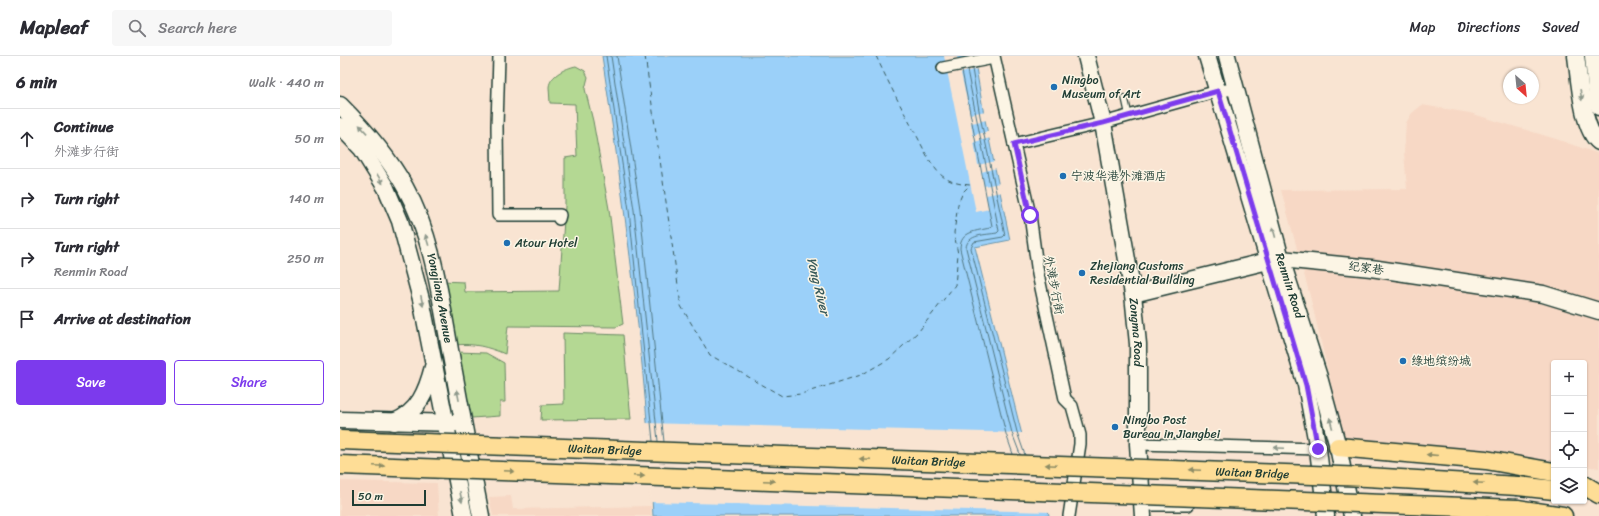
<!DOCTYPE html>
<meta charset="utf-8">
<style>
:root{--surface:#fff;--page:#f7f7f7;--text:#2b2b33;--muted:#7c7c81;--line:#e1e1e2;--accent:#7c3aed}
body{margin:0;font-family:Sriracha,"LXGW WenKai TC",sans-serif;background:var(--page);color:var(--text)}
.controls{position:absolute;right:12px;bottom:12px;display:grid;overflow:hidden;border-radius:4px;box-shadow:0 1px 3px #0004}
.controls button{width:36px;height:36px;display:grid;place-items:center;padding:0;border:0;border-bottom:1px solid var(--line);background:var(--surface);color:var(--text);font:20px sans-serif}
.compass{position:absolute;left:1163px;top:12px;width:36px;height:36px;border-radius:50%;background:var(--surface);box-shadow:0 1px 3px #0004;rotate:153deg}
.scale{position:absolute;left:12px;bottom:10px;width:74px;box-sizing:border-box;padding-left:4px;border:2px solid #1f3d34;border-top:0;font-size:11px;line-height:14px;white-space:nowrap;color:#1f3d34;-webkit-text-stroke:3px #fcf5e5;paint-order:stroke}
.stop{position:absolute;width:12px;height:12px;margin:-9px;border:3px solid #7c3aed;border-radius:50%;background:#fff}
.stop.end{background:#7c3aed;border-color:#fff;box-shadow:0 1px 4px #0008}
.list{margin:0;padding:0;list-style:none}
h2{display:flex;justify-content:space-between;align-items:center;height:52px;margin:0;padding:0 16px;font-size:17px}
h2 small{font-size:13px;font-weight:400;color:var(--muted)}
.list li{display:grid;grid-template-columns:26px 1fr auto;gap:12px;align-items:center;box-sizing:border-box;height:60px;padding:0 16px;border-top:1px solid var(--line)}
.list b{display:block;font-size:15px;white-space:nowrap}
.list p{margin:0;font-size:13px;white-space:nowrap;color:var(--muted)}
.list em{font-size:13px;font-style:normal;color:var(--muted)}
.actions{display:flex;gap:8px;padding:12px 16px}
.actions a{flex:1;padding:9px 0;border:1px solid var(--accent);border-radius:4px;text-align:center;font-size:14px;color:var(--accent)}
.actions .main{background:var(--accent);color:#fff}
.icon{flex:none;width:22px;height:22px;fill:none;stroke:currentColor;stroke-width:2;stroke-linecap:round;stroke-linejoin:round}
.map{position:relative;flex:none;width:1259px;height:460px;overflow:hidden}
header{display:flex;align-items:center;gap:24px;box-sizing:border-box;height:56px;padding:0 20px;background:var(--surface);border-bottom:1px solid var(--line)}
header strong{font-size:19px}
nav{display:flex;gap:22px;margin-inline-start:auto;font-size:14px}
.search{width:280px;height:36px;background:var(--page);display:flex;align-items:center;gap:10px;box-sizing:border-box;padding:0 14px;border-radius:4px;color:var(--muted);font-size:15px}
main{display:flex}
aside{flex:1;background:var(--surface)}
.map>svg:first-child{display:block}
</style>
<header>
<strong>Mapleaf</strong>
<div class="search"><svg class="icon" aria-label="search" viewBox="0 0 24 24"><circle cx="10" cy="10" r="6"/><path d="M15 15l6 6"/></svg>Search here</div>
<nav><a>Map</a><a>Directions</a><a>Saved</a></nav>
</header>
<main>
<aside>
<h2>6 min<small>Walk · 440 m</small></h2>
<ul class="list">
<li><svg class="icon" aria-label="ahead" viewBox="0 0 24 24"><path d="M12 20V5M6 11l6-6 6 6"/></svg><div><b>Continue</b><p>外滩步行街</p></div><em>50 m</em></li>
<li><svg class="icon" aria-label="right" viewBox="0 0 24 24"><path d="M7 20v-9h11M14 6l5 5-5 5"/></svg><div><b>Turn right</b></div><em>140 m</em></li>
<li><svg class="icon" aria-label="right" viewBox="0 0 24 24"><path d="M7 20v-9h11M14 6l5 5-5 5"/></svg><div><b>Turn right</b><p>Renmin Road</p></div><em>250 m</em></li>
<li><svg class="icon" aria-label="arrive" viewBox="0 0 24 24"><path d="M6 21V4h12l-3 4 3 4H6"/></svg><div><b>Arrive at destination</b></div></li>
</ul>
<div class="actions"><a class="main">Save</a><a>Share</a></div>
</aside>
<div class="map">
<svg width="1259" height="460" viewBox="0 0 1259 460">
<rect width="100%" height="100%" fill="#f9e4d2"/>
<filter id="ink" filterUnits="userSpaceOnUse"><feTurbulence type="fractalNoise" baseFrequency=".025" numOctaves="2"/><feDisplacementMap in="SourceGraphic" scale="8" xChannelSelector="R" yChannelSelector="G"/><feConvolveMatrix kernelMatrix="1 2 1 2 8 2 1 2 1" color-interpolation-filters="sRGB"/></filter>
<g filter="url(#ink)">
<g fill="#f7d8c5">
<path d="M 1082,49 L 1130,57 L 1216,83 L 1259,98 L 1259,412 L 1244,410 L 1244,307 L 1214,307 L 1214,407 L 1162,400 L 1005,386 L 970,240 L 941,134 L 1067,133 L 1064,96 L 1066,67 L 1072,57 Z"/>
<path d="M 0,425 L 97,427 L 99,460 L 0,460 Z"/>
<path d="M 171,440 L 173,453 L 311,450 L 311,460 L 153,460 L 149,441 Z"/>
</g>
<g fill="#b4d893" stroke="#6a8a64">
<path d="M 236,10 L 245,15 L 248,21 L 245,33 L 253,65 L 269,153 L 283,268 L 276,271 L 168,270 L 165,298 C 148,291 134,287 115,289 L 102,225 L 124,226 L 125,236 L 219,235 L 225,150 L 225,102 L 237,100 L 235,48 L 210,47 C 210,42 209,36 209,31 C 210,19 226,12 236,10 Z"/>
<path d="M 223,277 L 283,279 L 291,363 L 201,364 L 202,349 L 224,348 Z"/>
<path d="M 117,296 L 146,297 L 164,307 L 165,346 L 160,346 L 160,360 L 132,362 Z"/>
</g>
<path fill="#9bd0f9" stroke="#6995aa" d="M 262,0 L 634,0 L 644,59 L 670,184 L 635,191 L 681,375 L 708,453 L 709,460 L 313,460 C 306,306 285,152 262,0 Z"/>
<g fill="#f9e4d2">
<path d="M 604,0 L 617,0 L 618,6 L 637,2 L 638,13 L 621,17 L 630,58 L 646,55 L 647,64 L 631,67 L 633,79 L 650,75 L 651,82 L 634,86 L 638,109 L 656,105 L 657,112 L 641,116 L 644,130 L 660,127 L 662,136 L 646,139 L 649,153 L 636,156 Z"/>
<path d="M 305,367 L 684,377 L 711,456 L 310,446 Z"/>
</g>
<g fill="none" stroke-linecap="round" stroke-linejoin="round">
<g stroke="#517883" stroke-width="1">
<path d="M 266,0 L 289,154 L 313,385"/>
<path d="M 271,0 L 294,154 L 318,385"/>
<path d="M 277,0 L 300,153 L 324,386"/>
<path d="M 632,13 L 640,60 L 665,179 L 663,181 L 634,186 L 631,192 L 677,376 L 685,399"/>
<path d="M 627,14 L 659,175 L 657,177 C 646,179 627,178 626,192 L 672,377 L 680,398"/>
<path d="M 622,15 L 652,170 L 650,172 C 637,175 620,175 620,193 L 666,378 L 673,398"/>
</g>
<g stroke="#385a5b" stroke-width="1" stroke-dasharray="5 4" stroke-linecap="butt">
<path d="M 305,0 L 341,250 L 370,299 L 442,340 L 461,338 L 521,319 L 549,303 L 579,275 L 615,229 L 618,198 L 614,177 L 618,148 L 623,136 L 630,129"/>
<path d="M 536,0 C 549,28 563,55 578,82 C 584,94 590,107 599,117 C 608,126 618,128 630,129"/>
</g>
<g stroke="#1f3d34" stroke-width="8">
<path id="lane" d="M 785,42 L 789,60"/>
</g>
<g stroke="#1f3d34" stroke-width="14">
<g id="street">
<path d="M 159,0 L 157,70 L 158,159 L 220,159 L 219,163"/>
<path d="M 654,0 L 690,159 L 698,218 L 725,343 L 732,350 L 740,379 L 740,388 L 729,460"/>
<path d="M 603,12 L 654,2"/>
<path d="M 674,88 L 763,67 L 878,35 L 895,33"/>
<path d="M 798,388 L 978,393"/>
<path d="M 802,449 L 848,449"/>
</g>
</g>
<g stroke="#1f3d34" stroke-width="19">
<g id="secondary">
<path id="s1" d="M 746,0 L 763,67 L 793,238 L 798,288 L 798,388 L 803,460"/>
<path d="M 867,0 L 966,329 L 978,393 L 986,460"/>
<path id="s2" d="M 887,0 L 941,203 L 979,321 L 998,391 L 1012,460"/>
<path d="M 1236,0 C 1239,20 1242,74 1259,86"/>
<path d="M 1253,0 L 1257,44 L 1259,51"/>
<path id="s3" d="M 0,49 C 25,74 48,100 65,131 C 93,181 100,239 110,294 C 120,349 130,405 141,460"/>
<path d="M 0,70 L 22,93 L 46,132 L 60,165 L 81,243 L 124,460"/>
<path d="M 793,238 L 928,205 L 941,203 L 1031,212 L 1203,238 L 1259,255"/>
<path d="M 0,364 L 116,367"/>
<path d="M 54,366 C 79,356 87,334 93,311"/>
</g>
</g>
<g stroke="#1f3d34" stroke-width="21">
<g id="primary">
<path d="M 998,391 L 1146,404 L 1214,416"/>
<path d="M 1244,429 L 1259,438"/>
<path d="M 1178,430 L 1214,434"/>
<path d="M 1177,453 L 1223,460"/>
</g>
</g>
<use href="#lane" stroke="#fcf5e5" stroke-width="5.5"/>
<use href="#street" stroke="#fcf5e5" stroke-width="11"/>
<use href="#secondary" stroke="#fcf5e5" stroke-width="16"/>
<use href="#primary" stroke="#fedd96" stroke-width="18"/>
<g stroke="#1f3d34" stroke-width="21" stroke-linecap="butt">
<g id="primary-bridge">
<path id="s4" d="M 0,384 L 1027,421 L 1178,430"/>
<path d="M 0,409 L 1177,453"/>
</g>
</g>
<use href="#primary-bridge" stroke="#fedd96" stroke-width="18"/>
</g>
<defs><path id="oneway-solid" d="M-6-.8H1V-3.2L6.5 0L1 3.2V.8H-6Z"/></defs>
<g fill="#8e998c">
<use href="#oneway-solid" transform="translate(1241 39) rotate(81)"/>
<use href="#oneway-solid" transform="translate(23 73) rotate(-133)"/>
<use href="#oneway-solid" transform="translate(40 123) rotate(59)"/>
<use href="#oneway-solid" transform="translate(934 176) rotate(-105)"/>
<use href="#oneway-solid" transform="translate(87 184) rotate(-107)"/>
<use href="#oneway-solid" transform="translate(82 245) rotate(78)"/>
<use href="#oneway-solid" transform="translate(118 339) rotate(-101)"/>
<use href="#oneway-solid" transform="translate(991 367) rotate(-105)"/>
<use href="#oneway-solid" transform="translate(939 392) rotate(-178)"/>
<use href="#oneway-solid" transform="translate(121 441) rotate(79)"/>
</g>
<g fill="#8e8d65">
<use href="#oneway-solid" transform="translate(1092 399) rotate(-175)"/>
<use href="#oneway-solid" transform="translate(525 403) rotate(-178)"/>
<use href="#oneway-solid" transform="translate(711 409) rotate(-178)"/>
<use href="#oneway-solid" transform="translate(39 410) rotate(2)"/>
<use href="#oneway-solid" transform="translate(855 414) rotate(-178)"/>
<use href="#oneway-solid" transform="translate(169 415) rotate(2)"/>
<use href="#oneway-solid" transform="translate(299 420) rotate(2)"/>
<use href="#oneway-solid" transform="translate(429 425) rotate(2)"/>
<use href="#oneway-solid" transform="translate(1139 427) rotate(-177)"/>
</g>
</g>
<g fill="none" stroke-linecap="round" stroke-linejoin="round" filter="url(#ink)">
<path stroke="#7c3aed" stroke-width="5" d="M 690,159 L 674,88 L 763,67 L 878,35 L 966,329 L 978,393"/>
</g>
<g fill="#1f6fb2" stroke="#fcf5e5" stroke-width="1.5">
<circle cx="714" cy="31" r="4"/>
<circle cx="723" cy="120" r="4"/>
<circle cx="167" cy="187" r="4"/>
<circle cx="742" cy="217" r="4"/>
<circle cx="1063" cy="305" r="4"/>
<circle cx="775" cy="371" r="4"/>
</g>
<g text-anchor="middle" stroke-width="3" stroke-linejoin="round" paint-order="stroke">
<g font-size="12" fill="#1f3d34" stroke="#fcf5e5" text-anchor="start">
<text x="722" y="28">Ningbo<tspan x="722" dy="14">Museum of Art</tspan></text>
<text x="731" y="124">宁波华港外滩酒店</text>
<text x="175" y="191">Atour Hotel</text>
<text x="750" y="214">Zhejiang Customs<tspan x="750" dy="14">Residential Building</tspan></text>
<text x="1071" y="309">绿地缤纷城</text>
<text x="783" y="368">Ningbo Post<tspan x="783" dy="14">Bureau in Jiangbei</tspan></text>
</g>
<g font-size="12" fill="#1f3d34" stroke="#fcf5e5">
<text transform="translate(1026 212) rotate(7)" y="4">纪家巷</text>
<text transform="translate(714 229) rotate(79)" y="4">外滩步行街</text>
<text dy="4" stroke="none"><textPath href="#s2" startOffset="238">Renmin Road</textPath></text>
<text dy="4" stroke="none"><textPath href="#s3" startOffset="222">Yongjiang Avenue</textPath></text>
<text dy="4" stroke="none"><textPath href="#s1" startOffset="281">Zongma Road</textPath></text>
<text dy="4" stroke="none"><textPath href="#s4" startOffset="265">Waitan Bridge</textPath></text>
<text dy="4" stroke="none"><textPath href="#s4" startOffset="589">Waitan Bridge</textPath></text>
<text dy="4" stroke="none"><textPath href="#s4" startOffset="913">Waitan Bridge</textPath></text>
</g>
<g font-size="13" font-style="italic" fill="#385a5b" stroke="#fcf5e5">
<text transform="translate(479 230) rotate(76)" y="5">Yong River</text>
</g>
</g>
</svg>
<div class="controls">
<button>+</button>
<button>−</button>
<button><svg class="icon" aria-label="locate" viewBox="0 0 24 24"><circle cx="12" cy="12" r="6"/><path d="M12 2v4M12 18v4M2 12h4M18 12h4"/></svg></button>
<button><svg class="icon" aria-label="layers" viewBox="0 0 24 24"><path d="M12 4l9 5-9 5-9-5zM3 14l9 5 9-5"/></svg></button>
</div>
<svg class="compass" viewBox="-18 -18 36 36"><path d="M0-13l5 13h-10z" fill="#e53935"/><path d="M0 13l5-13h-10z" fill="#7c7c81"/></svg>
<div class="scale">50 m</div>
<div class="stop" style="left:690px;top:159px"></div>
<div class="stop end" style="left:978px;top:393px"></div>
</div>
</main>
